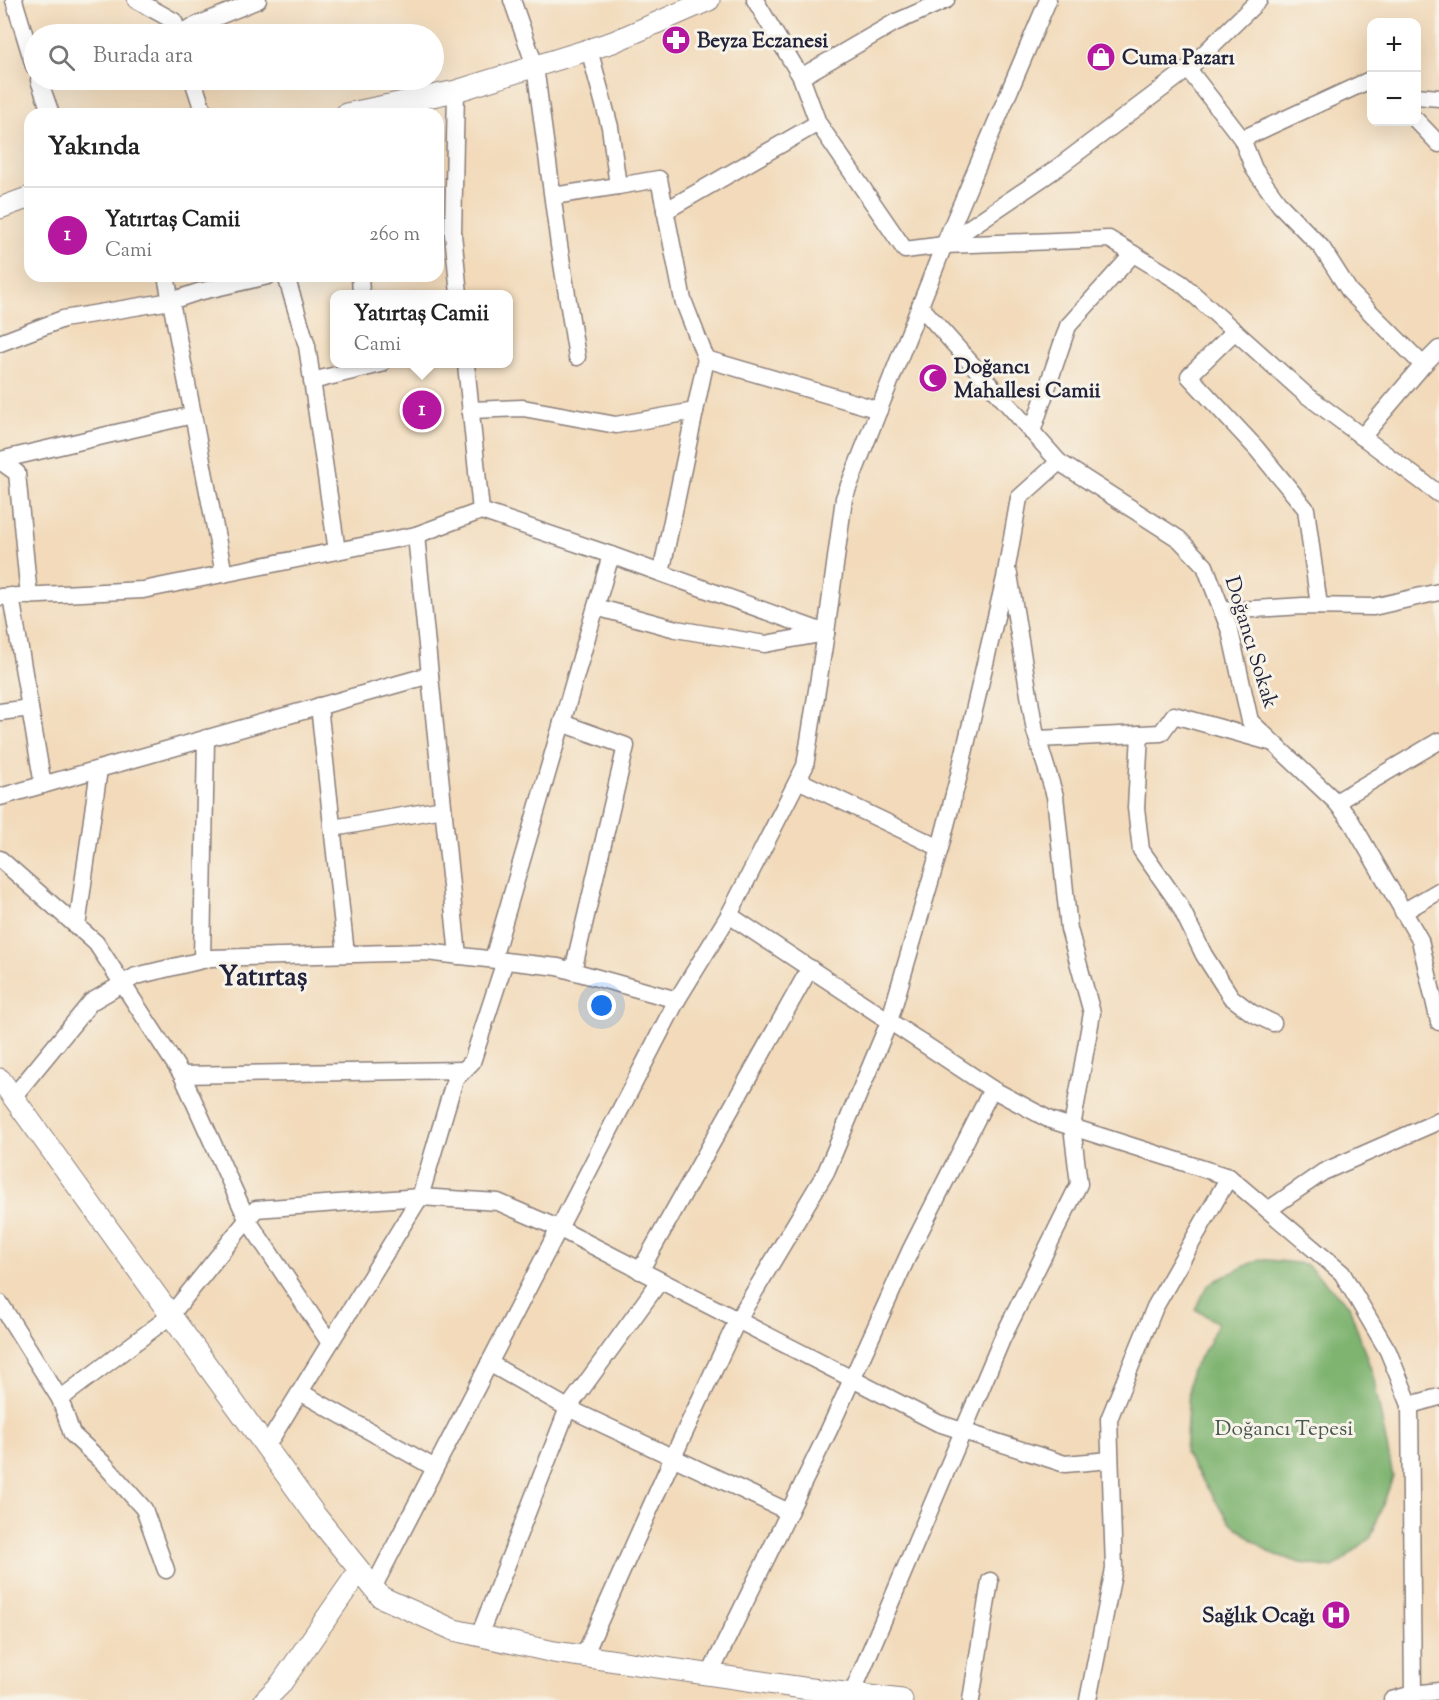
<!DOCTYPE html>
<html lang="tr">
<meta charset="utf-8">
<style>
:root{--surface:#fff;--page:#f6f6f6;--text:#222;--muted:#767676;--line:#e0e0e0;--accent:#b5179e}
body{margin:0;font-family:"Sorts Mill Goudy",serif;background:var(--page);color:var(--text)}
.controls{position:absolute;right:18px;top:18px;display:grid;overflow:hidden;border-radius:12px;box-shadow:0 6px 24px #0002}
.controls button{width:54px;height:54px;display:grid;place-items:center;padding:0;border:0;border-bottom:2px solid var(--line);background:var(--surface);color:var(--text);font:30px sans-serif}
.you{position:absolute;left:602px;top:1006px;width:21px;height:21px;margin:-15px;border:4px solid #fff;border-radius:50%;background:#1a73e8;box-shadow:0 0 0 9px #1a73e833}
.badge{display:grid;place-items:center;width:39px;height:39px;border-radius:50%;background:var(--accent);color:#fff;font-size:20px;font-weight:700}
.pin{position:absolute;translate:-50% -50%;border:3px solid #fff;box-shadow:0 2px 6px #0006}
.popup{position:absolute;left:330px;top:290px;width:183px;height:78px;box-sizing:border-box;display:grid;place-content:center;border-radius:12px;background:var(--surface);filter:drop-shadow(0 2px 4px #0005);font-size:20px;white-space:nowrap;color:var(--muted)}
.popup b{font-size:22px;color:var(--text)}
.popup::after{content:'';position:absolute;left:50%;top:100%;margin-left:-12px;border:12px solid transparent;border-top-color:var(--surface)}
.list{margin:0;padding:0;list-style:none}
h2{display:flex;justify-content:space-between;align-items:center;height:78px;margin:0;padding:0 24px;font-size:26px}
h2 small{font-size:20px;font-weight:400;color:var(--muted)}
.list li{display:grid;grid-template-columns:39px 1fr auto;gap:18px;align-items:center;box-sizing:border-box;height:96px;padding:0 24px;border-top:2px solid var(--line)}
.list b{display:block;font-size:22px;white-space:nowrap}
.list p{margin:0;font-size:20px;white-space:nowrap;color:var(--muted)}
.list em{font-size:20px;font-style:normal;color:var(--muted)}
.icon{flex:none;width:33px;height:33px;fill:none;stroke:currentColor;stroke-width:2;stroke-linecap:round;stroke-linejoin:round}
.map{position:relative;flex:none;width:1439px;height:1700px;overflow:hidden}
.search{position:absolute;background:var(--surface);box-shadow:0 6px 24px #0002;left:24px;top:24px;width:420px;height:66px;display:flex;align-items:center;gap:15px;box-sizing:border-box;padding:0 21px;border-radius:33px;color:var(--muted);font-size:22px}
.panel{position:absolute;background:var(--surface);box-shadow:0 6px 24px #0002;left:24px;top:108px;width:420px;height:174px;border-radius:18px}
.map>svg:first-child{display:block}
</style>
<div class="map">
<svg width="1439" height="1700" viewBox="0 0 1439 1700">
<rect width="100%" height="100%" fill="#f7f3e8"/>
<filter id="ink" filterUnits="userSpaceOnUse"><feTurbulence type="fractalNoise" baseFrequency=".0167" numOctaves="2"/><feDisplacementMap in="SourceGraphic" scale="12" xChannelSelector="R" yChannelSelector="G"/><feConvolveMatrix kernelMatrix="1 2 1 2 8 2 1 2 1" color-interpolation-filters="sRGB"/></filter>
<filter id="wash" filterUnits="userSpaceOnUse"><feTurbulence type="fractalNoise" baseFrequency=".008" numOctaves="4" result="noise"/><feDisplacementMap in="SourceGraphic" scale="24" xChannelSelector="R" yChannelSelector="G"/><feGaussianBlur stdDeviation="1.35" result="paint"/><feColorMatrix in="noise" values="0 0 0 0 0 0 0 0 0 0 0 0 0 0 0 0 0 1.4 0 .05"/><feComposite in="paint" operator="in"/></filter>
<g filter="url(#wash)">
<rect width="100%" height="100%" fill="#f2daba"/>
<path fill="#7eb370" stroke="#506a56" stroke-width="1.5" d="M 1259,1259 L 1306,1264 L 1349,1306 L 1373,1375 L 1393,1477 L 1371,1537 L 1333,1568 L 1300,1563 L 1268,1552 L 1229,1521 L 1185,1454 L 1190,1372 L 1206,1348 L 1218,1323 L 1195,1309 L 1209,1284 Z"/>
</g>
<g filter="url(#ink)">
<g fill="none" stroke-linecap="round" stroke-linejoin="round">
<g stroke="#8a7e7a" stroke-width="19">
<g id="minor">
<path d="M 14,0 L 34,66"/>
<path d="M 136,0 L 174,21 L 178,34"/>
<path d="M 512,0 L 535,66 L 559,245 L 577,357"/>
<path d="M 755,0 L 801,77 L 818,123 L 905,250 L 944,245 L 1053,171 L 1188,69 L 1259,0"/>
<path d="M 178,33 L 258,0"/>
<path d="M 589,49 L 610,127 L 618,186 L 659,179 L 683,300 L 706,359 L 879,410"/>
<path d="M 1188,69 L 1242,139 L 1372,79"/>
<path d="M 801,77 L 894,23 L 946,0"/>
<path d="M 39,80 L 51,114"/>
<path d="M 193,80 L 204,114"/>
<path d="M 456,91 L 453,234 L 459,294"/>
<path d="M 1416,96 L 1439,98"/>
<path d="M 1416,120 L 1439,144"/>
<path d="M 1242,139 L 1254,169 L 1280,205 L 1322,248 L 1350,292 L 1423,365 L 1362,437"/>
<path d="M 553,196 L 618,186"/>
<path d="M 665,211 L 818,123"/>
<path d="M 945,245 L 1109,239 L 1181,283 L 1305,394 L 1439,494"/>
<path d="M 166,276 L 224,574"/>
<path d="M 286,276 L 307,346 L 337,551"/>
<path d="M 360,276 L 361,294"/>
<path d="M 920,306 L 1059,462 L 1179,539 L 1205,566 L 1230,631 L 1250,721 L 1336,802 L 1351,821 L 1420,940 L 1439,1022"/>
<path d="M 1235,331 L 1189,376 L 1256,448 L 1306,509 L 1319,606"/>
<path d="M 0,343 L 63,319 L 171,301 L 198,292 L 268,276"/>
<path d="M 466,364 L 481,511"/>
<path d="M 1423,365 L 1439,349"/>
<path d="M 312,381 L 381,364"/>
<path d="M 470,410 L 523,408 L 616,425 L 695,411"/>
<path d="M 1032,432 L 1068,326 L 1133,254"/>
<path d="M 0,460 L 193,415"/>
<path d="M 0,461 L 17,473 L 29,596"/>
<path d="M 416,535 L 458,956"/>
<path d="M 661,573 L 706,359"/>
<path d="M 11,596 L 43,785"/>
<path d="M 0,597 L 143,590 L 416,535 L 481,511 L 611,555 L 826,633"/>
<path d="M 596,607 L 676,629 L 765,644 L 826,633"/>
<path d="M 1222,611 L 1303,606 L 1373,607 L 1439,592"/>
<path d="M 319,706 L 346,954"/>
<path d="M 0,712 L 30,708"/>
<path d="M 562,723 L 626,746 L 573,971"/>
<path d="M 1140,734 L 1136,808 L 1141,850 L 1179,904 L 1204,955 L 1231,997 L 1252,1013 L 1273,1023"/>
<path d="M 1038,739 L 1161,733 L 1174,715 L 1270,742"/>
<path d="M 798,780 L 940,848"/>
<path d="M 0,797 L 430,675"/>
<path d="M 1336,802 L 1439,741"/>
<path d="M 333,828 L 443,809"/>
<path d="M 0,859 L 96,943 L 182,1075 L 247,1219 L 330,1343"/>
<path d="M 1403,912 L 1439,891"/>
<path d="M 729,915 L 992,1089 L 1050,1120 L 1229,1177 L 1342,1273 L 1388,1351 L 1410,1405 L 1413,1694"/>
<path d="M 77,927 L 99,769"/>
<path d="M 493,959 L 611,555"/>
<path d="M 202,960 L 206,738"/>
<path d="M 182,1075 L 463,1070"/>
<path d="M 13,1097 L 91,1002 L 136,976 L 211,958 L 426,952 L 558,967 L 677,1000"/>
<path d="M 1268,1210 L 1323,1172 L 1439,1121"/>
<path d="M 640,1271 L 810,968"/>
<path d="M 0,1303 L 60,1399"/>
<path d="M 489,1363 L 568,1408 L 789,1512"/>
<path d="M 300,1392 L 435,1468"/>
<path d="M 1410,1405 L 1439,1397"/>
<path d="M 266,1447 L 420,1197 L 455,1079 L 472,1062 L 505,961"/>
<path d="M 166,1570 L 144,1509 L 104,1464 L 72,1434 L 60,1399 L 170,1316 L 256,1209 L 420,1197 L 498,1202 L 558,1228 L 938,1423 L 1065,1464 L 1110,1460"/>
<path d="M 373,1588 L 677,1000 L 729,915 L 805,766 L 826,633 L 844,498 L 944,245 L 1048,0"/>
<path d="M 479,1636 L 568,1408 L 660,1281"/>
<path d="M 584,1656 L 673,1457 L 737,1321 L 826,1172 L 889,1022 L 940,848 L 958,779 L 1005,578 L 1019,498 L 1059,462"/>
<path d="M 710,1674 L 829,1430 L 911,1249 L 992,1089"/>
<path d="M 852,1694 L 1002,1339 L 1079,1184 L 1072,1127 L 1092,1013 L 1069,929 L 1055,796 L 1035,731 L 1009,574"/>
<path d="M 971,1700 L 990,1581"/>
<path d="M 1088,1700 L 1114,1569 L 1109,1419 L 1155,1307 L 1229,1177"/>
<path d="M 1392,1700 L 1413,1694 L 1439,1691"/>
</g>
</g>
<g stroke="#8a7e7a" stroke-width="23">
<g id="tertiary">
<path d="M 346,114 L 456,91 L 613,42 L 709,0"/>
<path d="M 0,208 L 30,197"/>
<path d="M 0,1079 L 316,1516 L 381,1597 L 454,1630 L 554,1652 L 803,1688 L 902,1700"/>
<path d="M 265,1700 L 280,1685 L 359,1571"/>
</g>
</g>
<use href="#minor" stroke="#fff" stroke-width="16"/>
<use href="#tertiary" stroke="#fff" stroke-width="21"/>
</g>
</g>
<defs>
<g id="pharmacy-disc" transform="scale(1.5)"><circle r="9.5" fill="#b5179e" stroke="#f7f3e8"/><path d="M-2-6h4v4h4v4h-4v4h-4v-4h-4v-4h4Z" fill="#fff"/></g>
<g id="shop-disc" transform="scale(1.5)"><circle r="9.5" fill="#b5179e" stroke="#f7f3e8"/><path d="M-5-2.5h2.3a2.7 3.5 0 0 1 5.4 0H5L5.5 6h-11ZM-1.5-2.5h3a1.5 2.3 0 0 0-3 0Z" fill="#fff"/></g>
<g id="mosque-disc" transform="scale(1.5)"><circle r="9.5" fill="#b5179e" stroke="#f7f3e8"/><path d="M3.5-4.9A6 6 0 1 0 3.5 4.9A5 5 0 1 1 3.5-4.9Z" fill="#fff"/></g>
<g id="hospital-disc" transform="scale(1.5)"><circle r="9.5" fill="#b5179e" stroke="#f7f3e8"/><path d="M-5-5h3v3.5h4V-5h3V5h-3V1.5h-4V5h-3Z" fill="#fff"/></g>
</defs>
<g fill-rule="evenodd">
<use href="#pharmacy-disc" x="676" y="40"/>
<use href="#shop-disc" x="1101" y="57"/>
<use href="#mosque-disc" x="933" y="378"/>
<use href="#hospital-disc" x="1336" y="1615"/>
</g>
<g text-anchor="middle" stroke-width="6" stroke-linejoin="round" paint-order="stroke">
<g font-size="21" font-weight="bold" fill="#22223b" stroke="#f7f3e8" text-anchor="start">
<text x="697" y="47">Beyza Eczanesi</text>
<text x="1122" y="64">Cuma Pazarı</text>
<text x="954" y="373">Doğancı<tspan x="954" dy="24">Mahallesi Camii</tspan></text>
<text x="1315" y="1622" text-anchor="end">Sağlık Ocağı</text>
</g>
<g font-size="21" fill="#22223b" stroke="#f7f3e8">
<text transform="translate(1252 642) rotate(73)" y="7">Doğancı Sokak</text>
</g>
<g font-size="21" fill="#475750" stroke="#f7f3e8">
<text x="1284" y="1435">Doğancı Tepesi</text>
</g>
<g font-size="27" font-weight="bold" fill="#22223b" stroke="#f7f3e8">
<text x="263" y="985">Yatırtaş</text>
</g>
</g>
</svg>
<div class="controls">
<button>+</button>
<button>−</button>
</div>
<div class="you"></div>
<div class="pin badge" style="left:422px;top:410px">1</div>
<div class="popup"><b>Yatırtaş Camii</b>Cami</div>
<div class="search"><svg class="icon" aria-label="search" viewBox="0 0 24 24"><circle cx="10" cy="10" r="6"/><path d="M15 15l6 6"/></svg>Burada ara</div>
<section class="panel">
<h2>Yakında<small></small></h2>
<ul class="list">
<li><span class="badge">1</span><div><b>Yatırtaş Camii</b><p>Cami</p></div><em>260 m</em></li>
</ul>
</section>
</div>
